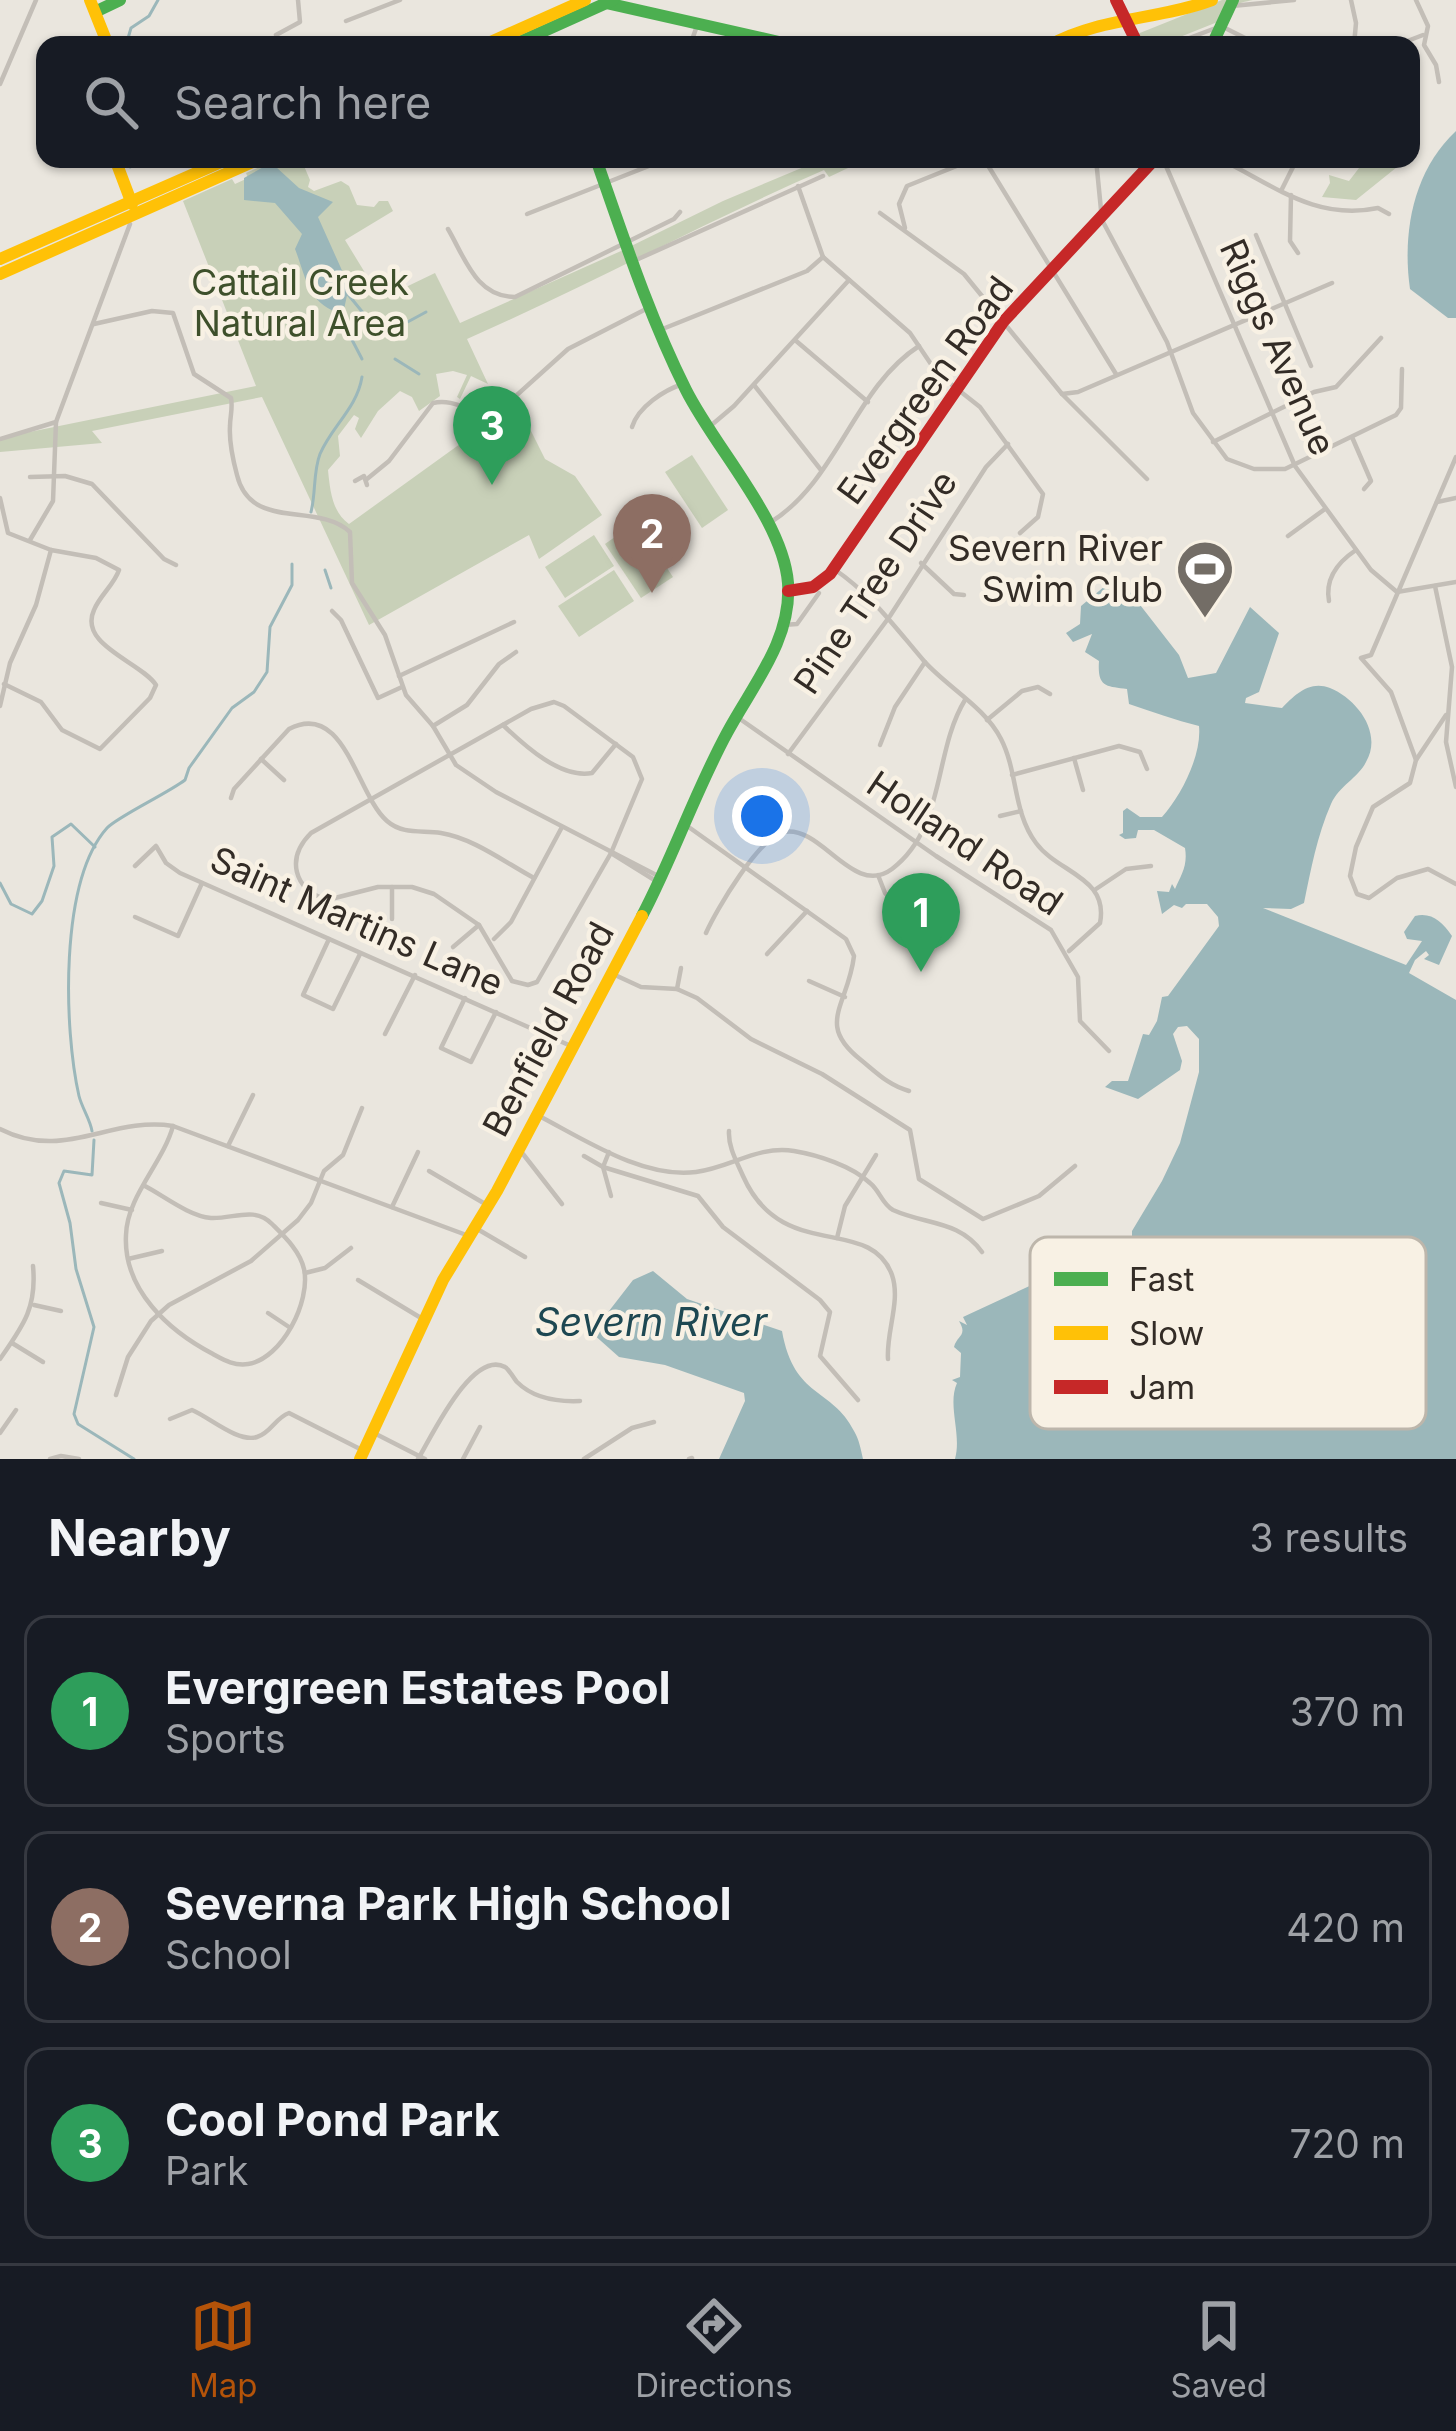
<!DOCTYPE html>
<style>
:root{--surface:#171b24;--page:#242831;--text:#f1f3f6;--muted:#9ea1a6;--line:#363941;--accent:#b45309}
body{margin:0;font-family:Inter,sans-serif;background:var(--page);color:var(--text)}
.you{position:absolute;left:762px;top:816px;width:42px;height:42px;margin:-30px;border:9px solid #fff;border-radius:50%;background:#1a73e8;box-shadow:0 0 0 18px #1a73e833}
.badge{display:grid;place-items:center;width:78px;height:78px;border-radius:50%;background:var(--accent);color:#fff;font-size:39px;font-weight:700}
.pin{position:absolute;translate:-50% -99px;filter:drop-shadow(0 3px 6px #0008)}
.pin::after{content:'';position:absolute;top:63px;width:42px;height:36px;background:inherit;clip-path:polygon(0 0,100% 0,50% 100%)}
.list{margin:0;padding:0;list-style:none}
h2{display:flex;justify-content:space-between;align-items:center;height:156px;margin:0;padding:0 48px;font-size:51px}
h2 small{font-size:39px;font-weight:400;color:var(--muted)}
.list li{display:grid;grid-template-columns:78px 1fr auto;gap:36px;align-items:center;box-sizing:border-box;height:192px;margin:0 24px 24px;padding:0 24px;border:3px solid var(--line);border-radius:24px}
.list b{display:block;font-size:45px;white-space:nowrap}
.list p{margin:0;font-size:39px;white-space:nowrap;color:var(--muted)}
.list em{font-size:39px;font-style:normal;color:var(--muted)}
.icon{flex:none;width:66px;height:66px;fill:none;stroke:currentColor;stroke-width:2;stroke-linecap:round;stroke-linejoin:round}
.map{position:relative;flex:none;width:1456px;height:1459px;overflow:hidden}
.search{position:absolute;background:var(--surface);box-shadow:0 3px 9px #0004;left:36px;right:36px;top:36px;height:132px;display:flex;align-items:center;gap:30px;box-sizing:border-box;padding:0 42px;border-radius:24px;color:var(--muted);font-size:45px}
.sheet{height:804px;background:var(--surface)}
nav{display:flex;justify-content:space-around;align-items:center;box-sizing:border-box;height:168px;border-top:3px solid var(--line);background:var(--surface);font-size:33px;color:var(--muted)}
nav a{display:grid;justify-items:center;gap:6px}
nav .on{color:var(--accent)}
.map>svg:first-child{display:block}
</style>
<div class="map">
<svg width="1456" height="1459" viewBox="0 0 1456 1459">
<rect width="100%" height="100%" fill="#eae6de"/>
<g fill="#c8d0b8">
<path d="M 1222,0 L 1253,0 C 1237,3 1227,7 1220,21 L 1160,45 L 1110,45 Z"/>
<path d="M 277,159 L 301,159 L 310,180 L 308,187 L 314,191 L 341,181 L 349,186 L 357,205 L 374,207 L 379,201 L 388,201 L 393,211 L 345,240 L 381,299 L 435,273 L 460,323 L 621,251 L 723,201 L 823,159 L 867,159 L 829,177 L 824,170 C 703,223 587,286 467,339 L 488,384 L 471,376 L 460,399 L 457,397 L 467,375 L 453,371 L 436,374 L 440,396 L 419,411 L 412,397 L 400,391 L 378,411 L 361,438 L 355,429 L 359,418 L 354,415 L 338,436 L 340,456 L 328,470 C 330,490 332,512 349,524 L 517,403 L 545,459 L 575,476 L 602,515 L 539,559 L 529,535 L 369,625 L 262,397 L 92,431 L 102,443 L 0,452 L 0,438 L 256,386 L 183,201 L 232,179 L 235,184 L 248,178 L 246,173 Z"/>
<path d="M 1366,159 L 1407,159 L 1356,200 L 1322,197 L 1330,183 L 1329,175 L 1349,181 Z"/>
<path d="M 692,455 L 728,510 L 702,528 L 665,472 Z"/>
<path d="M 636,522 L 673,577 L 641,598 L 605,544 Z"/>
<path d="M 594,535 L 614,566 L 565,598 L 545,567 Z"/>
<path d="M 614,570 L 634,601 L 579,637 L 558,606 Z"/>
</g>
<g fill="#9bb7ba">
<path d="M 1456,131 L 1456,318 L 1448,318 L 1410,289 C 1402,233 1413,171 1456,131 Z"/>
<path d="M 267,165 L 276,167 L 299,188 L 333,202 L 318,217 L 349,286 L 343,314 C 308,305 307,280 295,249 L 302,234 L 275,203 L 244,200 L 244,178 Z"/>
<path d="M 1111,581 L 1123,583 L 1179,655 L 1188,678 L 1216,673 L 1250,607 L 1279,633 L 1259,692 L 1246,698 L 1245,703 L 1282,708 C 1295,695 1309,680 1330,688 C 1357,699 1383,733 1366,762 C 1358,778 1339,786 1331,804 C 1317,836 1311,869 1304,903 L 1291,909 L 1263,908 L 1406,965 L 1422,941 L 1407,939 L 1404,932 L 1415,916 C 1432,912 1442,922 1452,936 L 1439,965 L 1424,959 L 1429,955 L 1426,951 L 1415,960 L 1409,973 L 1456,1000 L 1456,1459 L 955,1459 C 962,1434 947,1405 957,1383 L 952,1380 L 960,1377 L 961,1353 L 954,1347 C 957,1335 968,1336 959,1321 L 967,1325 L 963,1317 L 1051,1276 L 1054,1279 L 1115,1251 L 1132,1239 L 1132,1231 L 1162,1181 L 1180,1143 L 1199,1072 L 1199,1039 L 1187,1026 L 1178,1027 L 1173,1034 L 1182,1061 L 1180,1070 L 1138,1099 L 1105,1087 L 1112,1081 L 1128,1081 L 1143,1034 L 1149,1035 L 1157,1021 L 1162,997 L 1168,996 L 1219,926 L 1218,917 L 1207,904 L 1186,904 L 1182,908 L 1174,905 L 1162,914 L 1157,891 L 1169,892 L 1172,884 L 1175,889 C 1181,875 1188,866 1185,848 L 1154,830 L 1138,830 L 1136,838 L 1125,839 L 1119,835 L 1123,833 L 1123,811 L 1127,808 L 1140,817 L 1162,817 C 1181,796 1202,755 1199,726 C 1175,720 1153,712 1129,704 L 1127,689 C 1107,686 1097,688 1099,661 L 1085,652 L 1092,634 L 1073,642 L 1066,633 L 1080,624 L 1081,606 Z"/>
<path d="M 653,1271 L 687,1299 L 782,1331 C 794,1399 832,1387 854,1431 C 859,1439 861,1450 863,1459 L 719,1459 L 745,1401 L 744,1393 L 665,1365 L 619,1357 L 592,1333 L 633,1280 Z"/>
</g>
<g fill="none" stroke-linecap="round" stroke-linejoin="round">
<g stroke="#9bb7ba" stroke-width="3">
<path d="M 126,45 L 131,28 L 149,16 L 158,0"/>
<path d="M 128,159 L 130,167"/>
<path d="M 346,292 L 378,331"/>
<path d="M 338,313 L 362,359"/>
<path d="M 391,331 L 426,312"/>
<path d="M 395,359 L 419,374"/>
<path d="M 311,512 C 316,493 313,472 320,454 C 332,426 357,408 362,377"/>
<path d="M 325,570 L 331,588"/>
<path d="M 0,883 L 11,904 L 32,914 L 42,901 L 54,866 L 52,837 L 71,824 L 95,847"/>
<path d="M 92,1131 C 90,1119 82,1108 79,1096 C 64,1030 59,882 107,828 C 117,817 168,793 185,780 L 189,768 L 232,708 L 254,692 L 267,672 L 270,627 L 292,585 L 292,564"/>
<path d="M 94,1140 L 92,1175 L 64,1171 L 59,1183 L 70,1223 L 76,1269 L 94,1327 L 74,1414 L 78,1424 L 134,1459"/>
</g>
<g stroke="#c3beb7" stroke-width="4.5">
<path d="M 1351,0 L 1356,23 L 1354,45"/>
<path d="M 1416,0 L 1428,26 L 1424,45 L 1436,65 L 1439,82"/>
<path d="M 1232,6 L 1294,0"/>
<path d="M 346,21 L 400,0"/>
<path d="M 698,23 L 693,37 L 698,45"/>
<path d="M 276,35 L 300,22 L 298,0"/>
<path d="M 1171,45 L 1221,26 L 1259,45"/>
<path d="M 1397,45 L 1423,35"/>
<path d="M 0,84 L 36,0"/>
<path d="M 984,159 L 1116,374"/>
<path d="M 1096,159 L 1102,220 L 1167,342 L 1193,413 L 1227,459 L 1254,469 L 1285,469 L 1396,415 L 1401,408 L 1402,369"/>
<path d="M 1163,159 L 1295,466 L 1371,570 L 1397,592 L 1456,582"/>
<path d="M 1220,159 C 1275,186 1316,221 1378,208 L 1389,214"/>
<path d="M 798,186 L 823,257"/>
<path d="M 1282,189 L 1297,159"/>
<path d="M 1291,195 L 1290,241 L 1298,253"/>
<path d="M 880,213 L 964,274 L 1062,394 L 1147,479"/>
<path d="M 527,214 L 659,162 L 739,164 L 749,159"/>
<path d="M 905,228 L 899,204 L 907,186 L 974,159"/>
<path d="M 448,229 C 465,258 476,297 515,297 L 674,219 L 680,212"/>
<path d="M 1256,235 L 1311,366"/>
<path d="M 823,257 L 910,333 L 937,373 L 980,407 L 1043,494 L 1038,517 L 1020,533"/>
<path d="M 636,260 L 823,176"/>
<path d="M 94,324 L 152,311 L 173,313 L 194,374 L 231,398 C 233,409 230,416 230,426 C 229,441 233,460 237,475 C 251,532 316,501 350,532 L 352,583 L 385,635 L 406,695 L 433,726 L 456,765 L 496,792 L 662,878"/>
<path d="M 665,328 L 807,271 L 823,257"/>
<path d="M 795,340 L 868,402"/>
<path d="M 754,385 L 821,470"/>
<path d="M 1062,394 L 1078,392 L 1332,283"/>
<path d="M 632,427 C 638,407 664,390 683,384"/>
<path d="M 708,428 L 734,406 L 849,280"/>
<path d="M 1352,437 L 1371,481 L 1364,489"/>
<path d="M 0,439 L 56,422"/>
<path d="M 1213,442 L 1314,392 L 1336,387 L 1381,338"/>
<path d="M 30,477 L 65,476 L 92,484 L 164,559 L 176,565"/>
<path d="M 367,479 L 389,461 L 433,403 C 458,397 475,419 498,412 L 568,349 L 650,307"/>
<path d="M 355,481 L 364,476 L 367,485"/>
<path d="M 0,498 L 8,533 L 51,550 L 96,558 L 119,570 C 114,585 100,595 94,610 C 78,645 141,662 156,685 L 150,698 L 100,749 L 62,730 L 41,702 L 4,684"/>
<path d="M 1437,502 L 1456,498"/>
<path d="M 771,522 C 838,480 854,388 919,346"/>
<path d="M 1288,536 L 1325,509"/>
<path d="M 30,540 L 53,501 L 56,422 L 130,224"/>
<path d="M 921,563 L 954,594 L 964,595"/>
<path d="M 834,569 C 872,595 894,626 924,661 C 947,687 985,707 1001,739 C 1018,772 1013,813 1036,843 C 1058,873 1109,877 1100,923 L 1069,951"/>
<path d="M 1435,586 L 1452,667 L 1446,742 L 1456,787"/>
<path d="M 1329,601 C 1325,579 1338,562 1356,550"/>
<path d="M 332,611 L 341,620 L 378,698 L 402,687"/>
<path d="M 783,625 L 797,624 L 819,593"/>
<path d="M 399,676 L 514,622"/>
<path d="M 554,702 L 564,706 L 633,757 L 642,779 L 611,853 L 537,982 L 528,985 L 512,981 L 479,925 L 434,894 L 412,887 L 378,887 L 327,900 C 293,889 286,858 311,833 L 531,709 Z"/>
<path d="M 0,706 L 10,663 L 36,605 L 51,550"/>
<path d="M 1446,715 L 1416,760 L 1410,783 L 1373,807 L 1356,847 L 1350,876 L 1357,894 L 1369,898 L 1397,878 L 1428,869 L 1456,884"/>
<path d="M 740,719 L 936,856 L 1051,930 L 1078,977 L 1080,1021 L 1109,1051"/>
<path d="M 987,720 L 1022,691 L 1038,687 L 1050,694"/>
<path d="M 503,725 C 525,746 561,779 592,773 L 616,744"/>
<path d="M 433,726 L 467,705 L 499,664 L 516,652"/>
<path d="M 880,745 L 895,707 L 925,662"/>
<path d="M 788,754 L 890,616 L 986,467 L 1008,444"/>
<path d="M 1074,758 L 1083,790"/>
<path d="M 261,759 L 284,780"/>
<path d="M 1416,760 L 1391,692 L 1361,658 L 1371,655 L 1456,457"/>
<path d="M 1012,775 L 1119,746 L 1140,752 L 1147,769"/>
<path d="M 231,798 L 234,789 L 289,729 C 345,700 356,794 387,821 C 403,835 422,830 441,833 C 473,838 506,863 534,878"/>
<path d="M 767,808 L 779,833"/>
<path d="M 1000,816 L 1021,811"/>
<path d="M 690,828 L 846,939 L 854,956 C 848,1006 815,1024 861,1060 C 877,1073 888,1085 909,1091"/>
<path d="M 611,853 L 656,881"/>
<path d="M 135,866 L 156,846 L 166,863 L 180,873 L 571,1046"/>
<path d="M 878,875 L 885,893 L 913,918"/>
<path d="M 392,887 L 392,919"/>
<path d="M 1096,889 L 1126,869 L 1151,866"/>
<path d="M 135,917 L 178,936 L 202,883"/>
<path d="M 706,933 C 716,910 760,836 784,832 C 822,825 853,898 892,869 C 946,828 933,752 965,700"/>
<path d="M 329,939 L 303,995 L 333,1009 L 360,954"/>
<path d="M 494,939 L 511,922 L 562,827"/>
<path d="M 453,947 L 479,925"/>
<path d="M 767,954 L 807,911"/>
<path d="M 615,975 L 641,987 L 677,989 L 697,998 L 751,1039 L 822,1074 L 910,1130 L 919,1179 L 983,1219 L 1039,1196 L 1075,1166"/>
<path d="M 809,981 L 845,997"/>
<path d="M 677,989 L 681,968"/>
<path d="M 465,998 L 441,1048 L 471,1062 L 496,1012"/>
<path d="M 385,1034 L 415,975"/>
<path d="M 541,1117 C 585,1140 644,1179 696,1172 C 730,1168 758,1145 794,1151 C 818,1155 852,1166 870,1183 C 880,1191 882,1204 893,1210 C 926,1225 959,1220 982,1252"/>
<path d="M 0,1129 C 64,1162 110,1116 173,1126 L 469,1236"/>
<path d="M 729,1131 C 728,1147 737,1162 743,1176 C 782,1264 870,1214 892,1275 C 901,1301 886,1332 888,1359"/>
<path d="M 228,1146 L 253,1095"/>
<path d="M 609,1152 L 603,1167 L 611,1196"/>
<path d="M 523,1154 L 562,1204"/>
<path d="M 584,1156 L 603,1167 L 698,1196 L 723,1227 L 820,1300 L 830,1312 L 820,1356 L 858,1400"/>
<path d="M 429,1171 L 487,1205"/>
<path d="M 145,1186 C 164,1196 189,1216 211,1218 C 234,1219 254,1206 272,1224 C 285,1237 300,1251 304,1269 C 311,1301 282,1359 248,1364 C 234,1366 224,1360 213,1354 C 169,1331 123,1290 126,1235 C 127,1196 163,1163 173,1126"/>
<path d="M 101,1203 L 132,1210"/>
<path d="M 392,1207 L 418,1152"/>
<path d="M 479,1230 L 525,1257"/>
<path d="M 837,1238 L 845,1206 L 876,1155"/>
<path d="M 128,1259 L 162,1251"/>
<path d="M 305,1273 L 325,1268 L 351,1248"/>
<path d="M 358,1280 L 421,1318"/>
<path d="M 34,1305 L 61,1311"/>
<path d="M 268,1313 L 289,1327"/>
<path d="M 12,1343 L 43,1362"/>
<path d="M 0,1359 C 23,1326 37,1308 33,1266"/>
<path d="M 116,1395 L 128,1357 L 151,1321 L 169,1305 L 251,1261 L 298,1220 L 311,1203 L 324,1171 L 343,1155 L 362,1108"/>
<path d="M 170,1419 L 192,1410 C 209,1417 238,1443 257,1437 C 271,1433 275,1418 289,1413 L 364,1451"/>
<path d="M 0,1433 L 16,1410"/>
<path d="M 374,1433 L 425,1459"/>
<path d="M 50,1459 L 61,1456 L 79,1459"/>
<path d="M 418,1459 C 431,1438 472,1349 505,1367 C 508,1368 515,1380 517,1382 C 534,1399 557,1402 580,1401"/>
<path d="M 463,1459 L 480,1427"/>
<path d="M 584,1459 L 632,1428 L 654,1422"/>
<path d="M 689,1459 L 692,1458"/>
</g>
<g stroke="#4caf50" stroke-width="12">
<path d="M 606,3 L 792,45"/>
<path d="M 97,11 L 120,0"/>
<path d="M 513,45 L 613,0"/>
<path d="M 1212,45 L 1233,0"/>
<path d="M 596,159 C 623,236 649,316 686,390 C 715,448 783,520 788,583 C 792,640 752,686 727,733 C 695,792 673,857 642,916"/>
</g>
<g stroke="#ffc107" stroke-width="12">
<path d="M 90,0 L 108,45"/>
<path d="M 484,45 L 585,0"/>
<path d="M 1050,45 C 1101,17 1158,20 1212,0"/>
<path d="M 115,159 L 132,204"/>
<path d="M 0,259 L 228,159"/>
<path d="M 0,274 L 259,159"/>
<path d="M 360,1459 L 443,1280 L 497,1191 L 642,916"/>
</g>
<g stroke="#c62828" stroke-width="12">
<path d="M 1116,0 L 1138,45"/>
<path d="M 788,591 L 813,587 L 830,574 L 1003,322 L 1155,159"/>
</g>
</g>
<defs>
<g id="stadium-pin" transform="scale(3)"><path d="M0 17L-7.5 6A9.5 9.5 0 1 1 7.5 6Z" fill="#736d66" stroke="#f8f1e4"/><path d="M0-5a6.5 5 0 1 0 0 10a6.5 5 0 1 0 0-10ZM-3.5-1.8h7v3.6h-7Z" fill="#fff"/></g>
</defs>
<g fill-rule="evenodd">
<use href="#stadium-pin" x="1205" y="569"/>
</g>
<g text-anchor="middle" stroke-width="9" stroke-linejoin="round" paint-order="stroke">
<g font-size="36" fill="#3e502b" stroke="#f8f1e4">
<text x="300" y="295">Cattail Creek<tspan x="300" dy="41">Natural Area</tspan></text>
</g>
<g font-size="36" fill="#332c26" stroke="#f8f1e4">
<text transform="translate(1278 347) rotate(66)" y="13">Riggs Avenue</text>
<text transform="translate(925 390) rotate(-54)" y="13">Evergreen Road</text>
<text transform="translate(875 582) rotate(-56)" y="13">Pine Tree Drive</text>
<text transform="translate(965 843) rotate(34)" y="13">Holland Road</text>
<text transform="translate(357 921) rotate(24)" y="13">Saint Martins Lane</text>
<text transform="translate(548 1029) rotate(-62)" y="13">Benfield Road</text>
</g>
<g font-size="36" fill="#332c26" stroke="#f8f1e4" text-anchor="end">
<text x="1163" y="561">Severn River<tspan x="1163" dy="41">Swim Club</tspan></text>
</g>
<g font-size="39" font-style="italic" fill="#1e4852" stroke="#f8f1e4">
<text x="651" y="1336">Severn River</text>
</g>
</g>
<rect x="1030" y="1237" width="396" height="192" rx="18" fill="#f8f1e4" stroke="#bdb6ab" stroke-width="3"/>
<rect x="1054" y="1272" width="54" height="14" fill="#4caf50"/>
<rect x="1054" y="1326" width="54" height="14" fill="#ffc107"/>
<rect x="1054" y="1380" width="54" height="14" fill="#c62828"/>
<g font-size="33" fill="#332c26">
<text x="1129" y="1291">Fast</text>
<text x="1129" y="1345">Slow</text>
<text x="1129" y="1399">Jam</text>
</g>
</svg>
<div class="you"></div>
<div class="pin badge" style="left:921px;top:972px;background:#2e9e5b">1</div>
<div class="pin badge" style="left:652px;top:593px;background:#8d6e63">2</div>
<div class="pin badge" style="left:492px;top:485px;background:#2e9e5b">3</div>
<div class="search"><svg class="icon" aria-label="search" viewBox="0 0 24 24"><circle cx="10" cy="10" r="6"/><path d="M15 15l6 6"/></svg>Search here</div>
</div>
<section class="sheet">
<h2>Nearby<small>3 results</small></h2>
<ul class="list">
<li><span class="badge" style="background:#2e9e5b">1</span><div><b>Evergreen Estates Pool</b><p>Sports</p></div><em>370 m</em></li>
<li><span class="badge" style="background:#8d6e63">2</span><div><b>Severna Park High School</b><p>School</p></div><em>420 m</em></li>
<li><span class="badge" style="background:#2e9e5b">3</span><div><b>Cool Pond Park</b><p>Park</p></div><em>720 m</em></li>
</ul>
</section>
<nav>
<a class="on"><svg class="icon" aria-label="map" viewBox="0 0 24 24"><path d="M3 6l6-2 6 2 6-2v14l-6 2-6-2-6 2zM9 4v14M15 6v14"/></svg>Map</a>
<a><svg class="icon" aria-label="directions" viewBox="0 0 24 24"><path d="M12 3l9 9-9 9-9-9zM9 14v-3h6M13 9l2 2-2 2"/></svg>Directions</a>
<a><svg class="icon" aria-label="saved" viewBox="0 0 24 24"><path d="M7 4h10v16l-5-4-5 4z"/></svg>Saved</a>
</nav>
